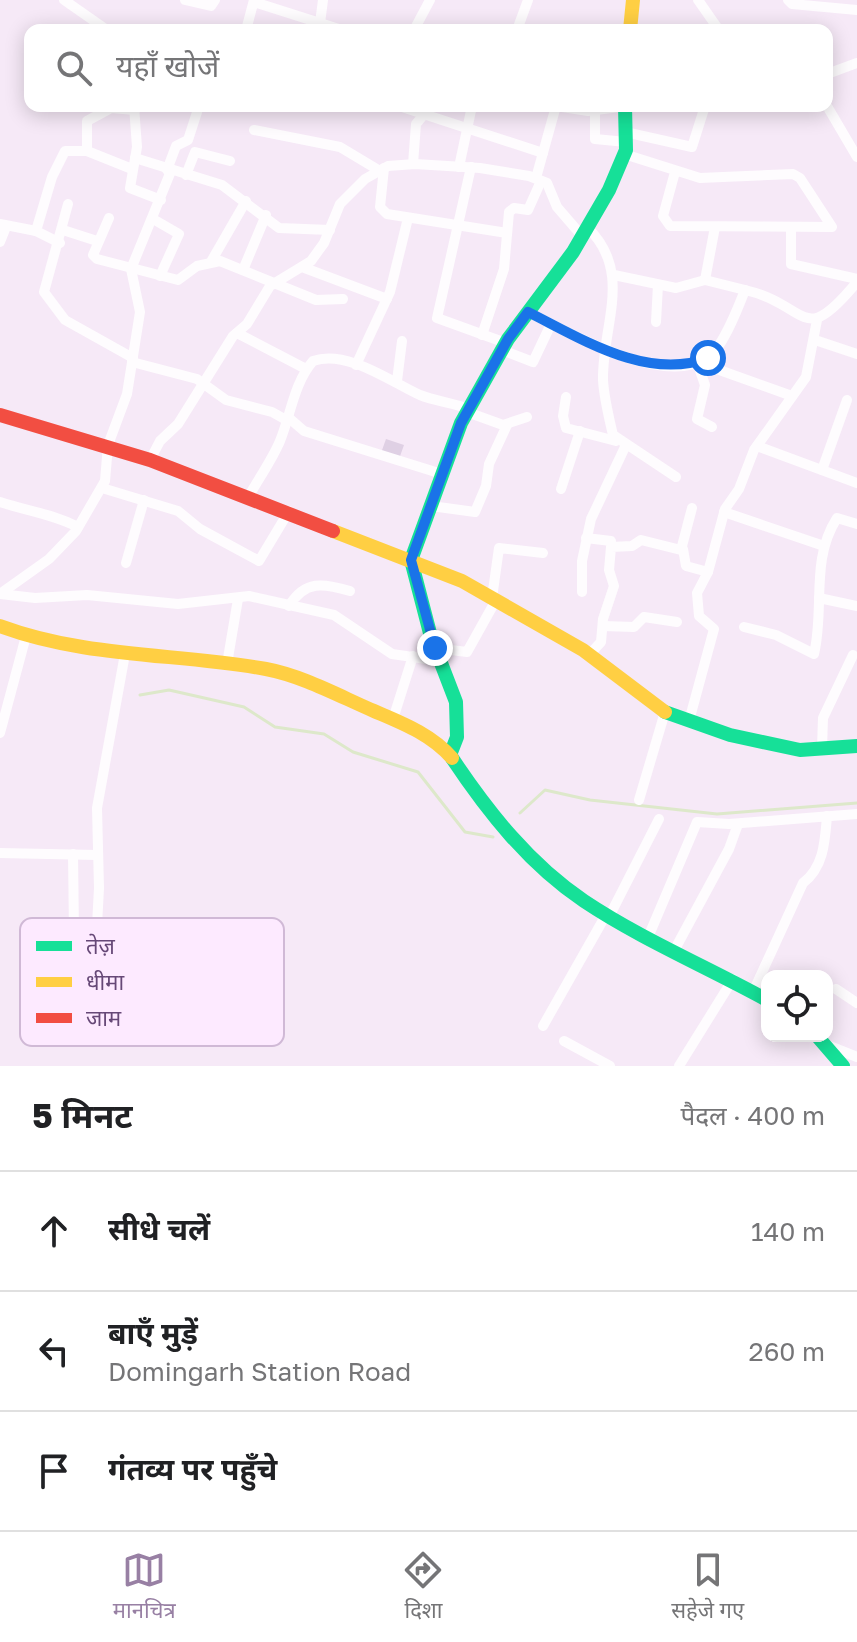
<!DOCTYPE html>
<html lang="hi">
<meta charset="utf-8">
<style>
:root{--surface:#fff;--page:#f6f6f6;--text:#202124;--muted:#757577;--line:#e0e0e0;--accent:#9880a4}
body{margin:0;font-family:"Golos Text","Noto Sans Devanagari",sans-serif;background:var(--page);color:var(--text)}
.controls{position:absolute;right:24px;bottom:24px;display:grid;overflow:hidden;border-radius:16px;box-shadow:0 4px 20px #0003}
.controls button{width:72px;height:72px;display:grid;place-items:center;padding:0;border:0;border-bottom:2px solid var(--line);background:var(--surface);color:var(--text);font:40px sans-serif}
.stop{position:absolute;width:24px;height:24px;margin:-18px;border:6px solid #1a73e8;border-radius:50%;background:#fff}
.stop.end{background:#1a73e8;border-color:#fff;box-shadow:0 2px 8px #0008}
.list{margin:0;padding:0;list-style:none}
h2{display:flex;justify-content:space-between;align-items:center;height:104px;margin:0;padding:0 32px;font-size:34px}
h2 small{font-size:26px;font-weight:400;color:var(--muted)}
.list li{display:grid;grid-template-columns:52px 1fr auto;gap:24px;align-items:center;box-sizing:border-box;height:120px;padding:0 32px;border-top:2px solid var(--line)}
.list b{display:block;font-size:30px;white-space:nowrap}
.list p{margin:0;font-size:26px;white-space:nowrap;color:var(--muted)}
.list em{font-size:26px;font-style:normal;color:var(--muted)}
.icon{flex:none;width:44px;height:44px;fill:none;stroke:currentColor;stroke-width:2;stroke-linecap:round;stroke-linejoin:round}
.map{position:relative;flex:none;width:857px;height:1066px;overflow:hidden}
.search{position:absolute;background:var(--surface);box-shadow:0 4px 20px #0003;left:24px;right:24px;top:24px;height:88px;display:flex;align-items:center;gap:20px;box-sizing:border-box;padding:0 28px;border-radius:16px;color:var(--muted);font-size:30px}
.sheet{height:464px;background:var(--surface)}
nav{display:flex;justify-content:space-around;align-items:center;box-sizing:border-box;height:112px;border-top:2px solid var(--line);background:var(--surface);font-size:22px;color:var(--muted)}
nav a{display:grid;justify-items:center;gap:4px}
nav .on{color:var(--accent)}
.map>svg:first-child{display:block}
</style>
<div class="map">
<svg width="857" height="1066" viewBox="0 0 857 1066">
<rect width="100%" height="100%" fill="#f6e9f7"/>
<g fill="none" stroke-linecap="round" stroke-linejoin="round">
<g stroke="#dde8ca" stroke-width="3">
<path d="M 140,695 L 169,690 L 244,707 L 275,727 L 324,734 L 353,752 L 418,772 L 465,832 L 493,837"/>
<path d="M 520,813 L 545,790 L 590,800 L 717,814 L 857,803"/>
</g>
</g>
<path fill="#dfd0e4" d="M 386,439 L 404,445 L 399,459 L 381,453 Z"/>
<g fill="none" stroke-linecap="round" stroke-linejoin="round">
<g stroke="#fefcfe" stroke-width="10">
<path d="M 64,0 L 107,30"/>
<path d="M 185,0 L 211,6 L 215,0"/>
<path d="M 698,0 L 719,30"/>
<path d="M 788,0 L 792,4 L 857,10"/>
<path d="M 254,2 L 342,30"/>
<path d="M 320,23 L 323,0"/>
<path d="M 246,30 L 254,0"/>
<path d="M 414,30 L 430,0"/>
<path d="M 517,30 L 528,0"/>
<path d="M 827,74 L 857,63"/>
<path d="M 134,106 L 137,147 L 130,188 L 161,200"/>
<path d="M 399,106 L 543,153"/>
<path d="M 556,106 L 588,111 L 627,106"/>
<path d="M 827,106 L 857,157"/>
<path d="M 595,111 L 595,139 L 626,142"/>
<path d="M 254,130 L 340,147 L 380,171"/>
<path d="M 625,132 L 692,147 L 705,106"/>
<path d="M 87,151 L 87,121 L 111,108 L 135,110"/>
<path d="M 624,154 L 700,178 L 793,174 L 800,178 L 832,227 L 670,226 L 663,216 L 675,172"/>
<path d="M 135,158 L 222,185 L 279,228 L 330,230"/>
<path d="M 413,164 L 416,124 L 431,106"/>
<path d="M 459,167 L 472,106"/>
<path d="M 471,167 L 437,318 L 506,343"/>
<path d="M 384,168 L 380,207 L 387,214 L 507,233"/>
<path d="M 167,170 L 176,146 L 188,140 L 199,106"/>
<path d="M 186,175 L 195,152 L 230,161"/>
<path d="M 536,178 L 556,106"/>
<path d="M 68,204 L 44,292 L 65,320 L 133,358"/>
<path d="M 109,218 L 93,255 L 97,259 L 178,280 L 197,266 L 220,261 L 316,300 L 343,299"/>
<path d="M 153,219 L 179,234 L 160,276"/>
<path d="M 0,224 L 36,231 L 60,243"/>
<path d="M 587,227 C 634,272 602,325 603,380 C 604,398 609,418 613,435 L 676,477"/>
<path d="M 791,228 L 791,264 L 857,279"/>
<path d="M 63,230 L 97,241"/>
<path d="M 36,231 L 52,177 L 65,151 L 87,151 L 132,169"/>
<path d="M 0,242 L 6,227"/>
<path d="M 212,260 L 246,201"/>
<path d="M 302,267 L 387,299"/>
<path d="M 243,270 L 266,215"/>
<path d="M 705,280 L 715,227"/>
<path d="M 745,290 C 810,305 801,350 857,282"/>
<path d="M 528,312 C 570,333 660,386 706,359 C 722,350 738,308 745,290 L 705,280 L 676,288 L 614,275"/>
<path d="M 656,322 L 658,285"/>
<path d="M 237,333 L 306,369"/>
<path d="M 482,335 L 504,269 L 509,212 L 514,208 L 528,210 L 541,181"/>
<path d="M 815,340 L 857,354"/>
<path d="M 502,350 L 533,362 L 551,324"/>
<path d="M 132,362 L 197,379 L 226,400 L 272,412 L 288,421"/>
<path d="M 697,362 L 792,396"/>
<path d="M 697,362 L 705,385 L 697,419 L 712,427"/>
<path d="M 356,365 L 390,292 L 408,218"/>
<path d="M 397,381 L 402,341"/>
<path d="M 566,397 L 563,416 L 566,428 L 616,441"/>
<path d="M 467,412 L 503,425 L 527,417"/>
<path d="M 289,418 L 304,431 L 442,474"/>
<path d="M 757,446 L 857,483"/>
<path d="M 150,460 L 160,441 L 178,424 L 233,336 L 247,324 L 270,286 L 311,261 L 324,243 L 340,204 L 365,179 L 388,166 L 415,164 L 480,168 L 529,176 L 547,183 L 557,207 L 582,236"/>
<path d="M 822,470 L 847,400"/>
<path d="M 102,488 L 178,511 L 200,529 L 259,561 L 289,511"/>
<path d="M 561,489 L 580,431"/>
<path d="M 249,496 C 259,478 272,460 280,441 C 291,414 294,383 313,361 C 347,349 391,382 420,395 C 435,401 453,403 469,409"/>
<path d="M 0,502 C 27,511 53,514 78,527"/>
<path d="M 431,506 L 475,512 L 486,486 L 489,464 L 507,425"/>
<path d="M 724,512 L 824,546"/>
<path d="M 586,538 L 611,541"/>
<path d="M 683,549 L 686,566 L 708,572"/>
<path d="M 126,563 L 144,500"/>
<path d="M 582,592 L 582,561 L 591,519 L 625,447"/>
<path d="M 0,594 L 49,559 L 76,531 L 105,481 L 108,445 L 127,394 L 140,312 L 131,269 L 171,171"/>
<path d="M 0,594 L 35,598 L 87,595 L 178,604 L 249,596 L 334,615 L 392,654 L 440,661"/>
<path d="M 492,598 L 499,548 L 543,553"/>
<path d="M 819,598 L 857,606"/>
<path d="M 289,606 C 305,580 323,583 350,591"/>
<path d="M 603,626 L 634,627 L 644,617 L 677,622"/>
<path d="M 744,627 L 776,635 L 814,654 C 825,608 810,560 837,518 L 857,524"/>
<path d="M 435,648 L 467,652 L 496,600"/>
<path d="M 589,655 L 601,642 L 603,619 L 614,586 L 609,570 L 611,547 L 632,546 L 641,540 L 681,550 L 692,508"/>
<path d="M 227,664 L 238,599"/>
<path d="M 393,719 L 413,656"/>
<path d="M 689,721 L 714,629 L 699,616 L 697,593 L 708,572 L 725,509 L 739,489 L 754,450 L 806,377 L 817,320"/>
<path d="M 0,733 L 26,636"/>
<path d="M 822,748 L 823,718 L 853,655"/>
<path d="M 639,800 L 665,712"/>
<path d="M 0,853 L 97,855"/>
<path d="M 73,854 L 74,933 L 96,937"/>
<path d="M 610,915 L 659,819"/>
<path d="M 649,935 L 697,822 L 729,824 L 857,814"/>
<path d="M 675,949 L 729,849 L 738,824"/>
<path d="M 95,963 L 99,888 L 97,808 L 125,654"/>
<path d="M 836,989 L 857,1003"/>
<path d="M 753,992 L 803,883 C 824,867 825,841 827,816"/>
<path d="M 543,1026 L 607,913"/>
<path d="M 564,1041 L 610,1066"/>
<path d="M 827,1045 L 857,1057"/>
<path d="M 679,1066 L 733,979"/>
</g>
<g stroke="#16e098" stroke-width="14">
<path d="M 665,712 L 730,735 L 800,750 L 857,746"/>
<path d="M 450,755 L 457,737 L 456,702 L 431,637 L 411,560 L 461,423 L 508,339 L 573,252 L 609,190 L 626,150 L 625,106"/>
<path d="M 452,758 C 488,812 530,865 584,901 C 641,939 707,967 767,1000"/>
<path d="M 817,1036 L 843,1066"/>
</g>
<g stroke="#ffcf43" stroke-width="14">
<path d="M 630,30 L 633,0"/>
<path d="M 333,531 L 462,581 L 583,650 L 665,712"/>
<path d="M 0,626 C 86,658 177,653 266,669 C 303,676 339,696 374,711 C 402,723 431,734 452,758"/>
</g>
<path stroke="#f24e42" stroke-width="14" d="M 0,415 L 150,460 L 333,531"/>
</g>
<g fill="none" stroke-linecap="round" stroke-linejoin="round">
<path stroke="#1a73e8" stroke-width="10" d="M 435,648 L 411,560 L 461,423 L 508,339 L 528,312 C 582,339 647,381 708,358"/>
</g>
<rect x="20" y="918" width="264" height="128" rx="12" fill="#fdeaff" stroke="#d0b9d6" stroke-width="2"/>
<rect x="36" y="941" width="36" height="10" fill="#16e098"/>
<rect x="36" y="977" width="36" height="10" fill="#ffcf43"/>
<rect x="36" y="1013" width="36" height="10" fill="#f24e42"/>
<g font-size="22" fill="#664877">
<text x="86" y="954">तेज़</text>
<text x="86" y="990">धीमा</text>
<text x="86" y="1026">जाम</text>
</g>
</svg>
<div class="controls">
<button><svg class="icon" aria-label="locate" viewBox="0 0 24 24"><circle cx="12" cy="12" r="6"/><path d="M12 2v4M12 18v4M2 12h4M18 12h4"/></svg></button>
</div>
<div class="stop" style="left:708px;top:358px"></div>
<div class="stop end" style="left:435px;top:648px"></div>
<div class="search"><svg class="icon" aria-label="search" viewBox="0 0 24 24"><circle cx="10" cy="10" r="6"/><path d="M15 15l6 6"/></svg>यहाँ खोजें</div>
</div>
<section class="sheet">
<h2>5 मिनट<small>पैदल · 400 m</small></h2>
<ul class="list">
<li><svg class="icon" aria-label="ahead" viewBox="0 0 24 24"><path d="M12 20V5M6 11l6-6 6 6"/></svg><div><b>सीधे चलें</b></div><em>140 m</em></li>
<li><svg class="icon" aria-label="left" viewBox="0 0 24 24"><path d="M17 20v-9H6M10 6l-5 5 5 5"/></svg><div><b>बाएँ मुड़ें</b><p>Domingarh Station Road</p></div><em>260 m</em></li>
<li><svg class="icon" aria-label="arrive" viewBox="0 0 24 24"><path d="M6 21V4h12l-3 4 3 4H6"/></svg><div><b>गंतव्य पर पहुँचे</b></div></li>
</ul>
</section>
<nav>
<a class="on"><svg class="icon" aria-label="map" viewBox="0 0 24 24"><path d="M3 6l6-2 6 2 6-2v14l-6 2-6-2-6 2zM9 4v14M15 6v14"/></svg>मानचित्र</a>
<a><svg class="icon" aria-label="directions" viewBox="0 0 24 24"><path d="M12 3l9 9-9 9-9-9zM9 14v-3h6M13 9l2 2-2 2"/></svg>दिशा</a>
<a><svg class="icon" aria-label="saved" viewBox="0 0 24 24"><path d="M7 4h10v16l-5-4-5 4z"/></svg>सहेजे गए</a>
</nav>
